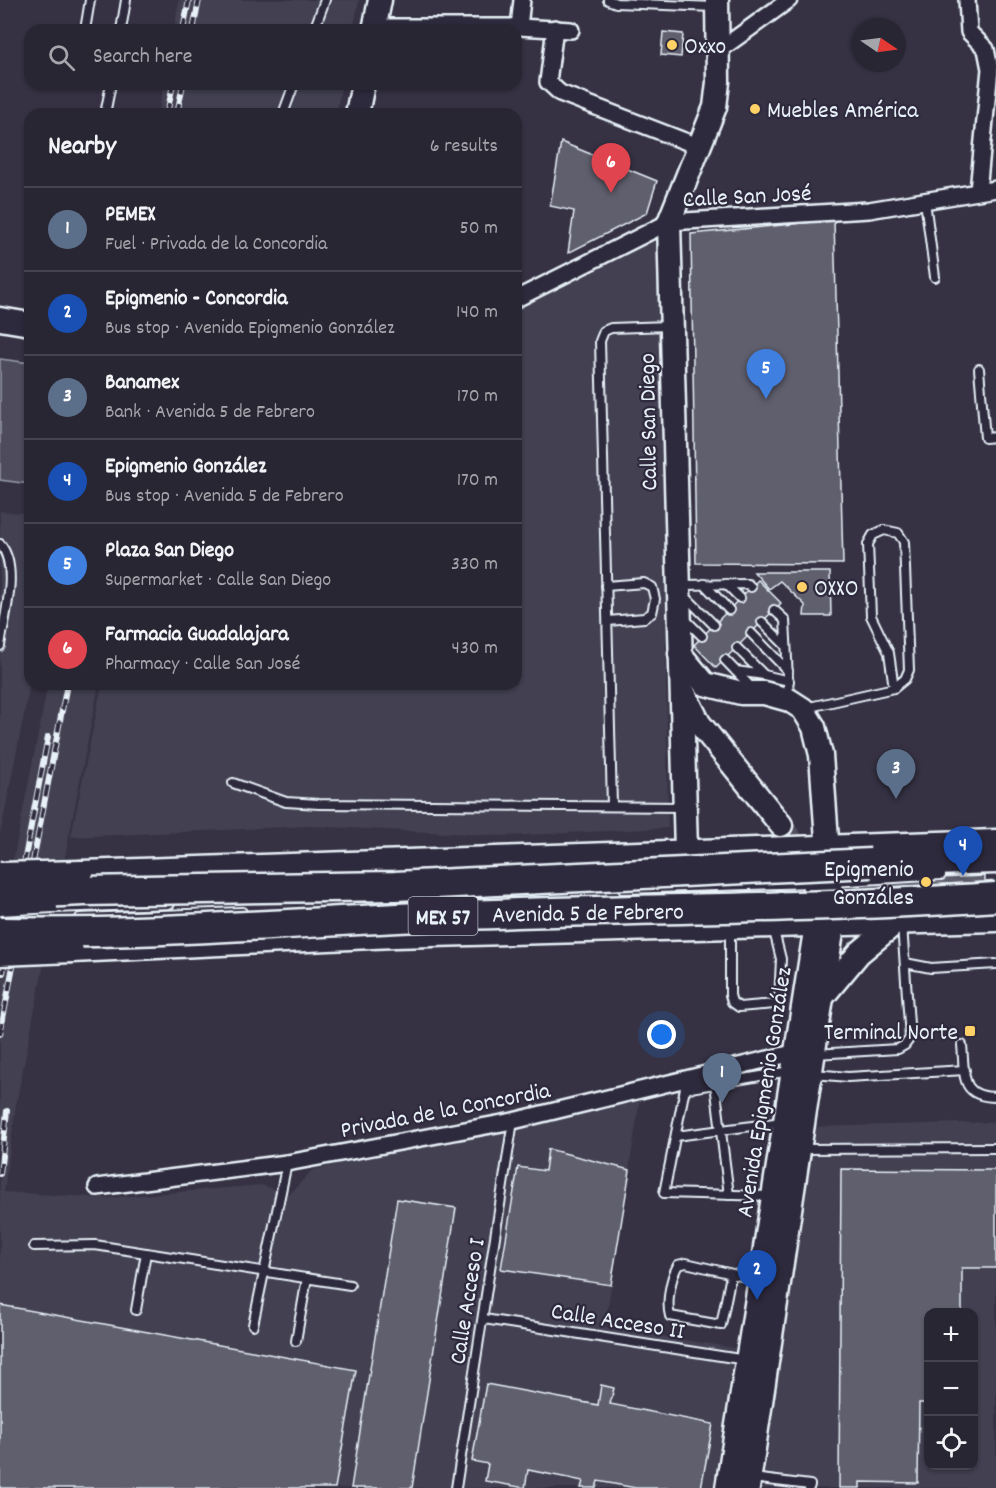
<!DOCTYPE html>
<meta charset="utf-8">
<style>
:root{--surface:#282633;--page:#34323f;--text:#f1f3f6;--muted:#a5a5ac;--line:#44434e;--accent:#8c9099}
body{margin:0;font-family:Dekko,sans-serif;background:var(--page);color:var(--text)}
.controls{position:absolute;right:18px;bottom:18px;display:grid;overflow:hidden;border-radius:12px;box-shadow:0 2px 4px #0004}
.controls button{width:54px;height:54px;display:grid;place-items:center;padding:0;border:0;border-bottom:2px solid var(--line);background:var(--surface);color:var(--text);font:30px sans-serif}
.compass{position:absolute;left:852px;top:18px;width:54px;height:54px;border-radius:50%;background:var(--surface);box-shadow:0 2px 4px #0004;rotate:103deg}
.you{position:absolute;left:662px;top:1035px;width:21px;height:21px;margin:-15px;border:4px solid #fff;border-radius:50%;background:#1a73e8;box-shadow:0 0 0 9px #1a73e833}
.badge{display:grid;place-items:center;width:39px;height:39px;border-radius:50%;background:var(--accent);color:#fff;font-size:20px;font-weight:700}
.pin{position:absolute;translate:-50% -50px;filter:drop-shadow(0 2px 3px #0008)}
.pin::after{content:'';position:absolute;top:32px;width:21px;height:18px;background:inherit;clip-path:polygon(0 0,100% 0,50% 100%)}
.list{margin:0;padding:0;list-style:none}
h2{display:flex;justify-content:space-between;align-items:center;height:78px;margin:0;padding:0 24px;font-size:26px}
h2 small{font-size:20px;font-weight:400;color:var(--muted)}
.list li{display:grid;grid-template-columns:39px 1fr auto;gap:18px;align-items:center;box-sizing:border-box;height:84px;padding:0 24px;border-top:2px solid var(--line)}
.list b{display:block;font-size:22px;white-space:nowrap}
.list p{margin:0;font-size:20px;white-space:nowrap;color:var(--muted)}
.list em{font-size:20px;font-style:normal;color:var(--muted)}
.icon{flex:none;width:33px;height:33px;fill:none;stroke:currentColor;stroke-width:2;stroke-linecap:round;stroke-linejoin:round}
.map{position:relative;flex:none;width:996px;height:1488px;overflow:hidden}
.search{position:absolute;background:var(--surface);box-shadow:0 2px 4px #0004;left:24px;top:24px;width:498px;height:66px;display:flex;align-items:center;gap:15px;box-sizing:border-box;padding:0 21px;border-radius:18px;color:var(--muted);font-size:22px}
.panel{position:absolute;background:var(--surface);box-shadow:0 2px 4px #0004;left:24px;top:108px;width:498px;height:582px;border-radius:18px}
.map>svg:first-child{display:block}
</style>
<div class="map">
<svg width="996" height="1488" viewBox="0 0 996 1488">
<rect width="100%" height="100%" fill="#363244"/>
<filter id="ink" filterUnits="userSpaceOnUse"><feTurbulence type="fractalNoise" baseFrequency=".0167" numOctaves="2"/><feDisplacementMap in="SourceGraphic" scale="12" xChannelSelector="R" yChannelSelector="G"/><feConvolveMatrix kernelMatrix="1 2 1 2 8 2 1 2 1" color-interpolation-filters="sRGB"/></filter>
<g filter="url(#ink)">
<g fill="#433f51" fill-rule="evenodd">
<path d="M 179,0 L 359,0 L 353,30 L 174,30 Z"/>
<path d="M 164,84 L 342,84 L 336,114 L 158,114 Z"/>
<path d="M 649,240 L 661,246 L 668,828 L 507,836 L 309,826 L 71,837 L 102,684 L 516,684 L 516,310 Z"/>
<path d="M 0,511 L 30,514 L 30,684 L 0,836 Z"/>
<path d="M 48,684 L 99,684 L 16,1105 L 4,1192 L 106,1198 L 261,1185 L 290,1194 L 312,1170 L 641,1092 L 605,1327 L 735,1348 L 713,1488 L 0,1488 L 0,926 Z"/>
<path d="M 996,1122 L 996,1488 L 757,1488 L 813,1127 ZM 928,1312 L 974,1312 L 974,1466 L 928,1466 Z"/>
</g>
<path fill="#4d4b5c" stroke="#9a9eaa" stroke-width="1.5" d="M 0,359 L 30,363 L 30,484 L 0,480 Z"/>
<g fill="#605e6e" stroke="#e8f1f8" stroke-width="1.5">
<path d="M 663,32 L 683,34 L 681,57 L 661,55 Z"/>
<path d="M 561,142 L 657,181 L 647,213 L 568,253 L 574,211 L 550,206 Z"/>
<path d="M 834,220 L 843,564 L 696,563 L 691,234 Z"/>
<path d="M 754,572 L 830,572 L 831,616 L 804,616 L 805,605 L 780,581 L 769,589 Z"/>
<path d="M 758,580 L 781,603 L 716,668 L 694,645 Z"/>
<path d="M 985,876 L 985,882 L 868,888 L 867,881 Z"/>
<path d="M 548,1149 L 630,1170 L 611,1285 L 501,1269 L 518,1167 L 545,1171 Z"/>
<path d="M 841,1169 L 996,1170 L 996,1268 L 962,1268 L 962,1312 L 928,1312 L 928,1403 L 919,1403 L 918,1483 L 860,1482 L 860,1488 L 839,1488 Z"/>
<path d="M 397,1199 L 456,1208 L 412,1488 L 351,1488 Z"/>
<path d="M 0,1305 L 356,1370 L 335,1488 L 0,1488 Z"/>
<path d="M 486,1384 L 598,1405 L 601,1385 L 614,1388 L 610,1404 L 713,1424 L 701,1488 L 636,1488 L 598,1481 L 596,1488 L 581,1488 L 583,1481 L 528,1470 L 525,1488 L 485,1481 L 488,1464 L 472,1461 Z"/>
</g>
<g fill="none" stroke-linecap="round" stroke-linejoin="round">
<g stroke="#514f5f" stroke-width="22" stroke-dasharray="22 11" stroke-linecap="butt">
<path d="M 781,825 L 806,859 L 841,884 L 890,899"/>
<path d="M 749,871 L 791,899 L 801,915"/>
</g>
<g stroke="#e8f1f8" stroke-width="12">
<g id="lane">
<path d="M 608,0 L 616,3 L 714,7"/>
<path d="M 85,30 L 90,0"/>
<path d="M 121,30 L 126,0"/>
<path d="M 314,30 L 325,0"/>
<path d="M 105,114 L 111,84"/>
<path d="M 283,114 L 294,84"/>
<path d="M 925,201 L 935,277"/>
<path d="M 979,369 L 985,438 L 996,437"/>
<path d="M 0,544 C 20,567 4,617 0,646"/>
<path d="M 704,584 L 729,610"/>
<path d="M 726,584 L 740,598"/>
<path d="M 682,585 L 748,584 L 751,587"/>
<path d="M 606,586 L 644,583 L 652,587 L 655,599 L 652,613 L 644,618 L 608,621"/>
<path d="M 685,596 L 714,625"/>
<path d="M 774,610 L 785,620 L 789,698"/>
<path d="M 684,618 L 702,636"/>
<path d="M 762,622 L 786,646"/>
<path d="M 751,633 L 788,671"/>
<path d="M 737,648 L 764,675 L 789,681"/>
<path d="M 725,660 L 751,687"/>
<path d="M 736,671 L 764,675"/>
<path d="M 805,708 L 894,688 L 905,679 L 909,670 L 904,542 L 898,533 L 884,530 L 873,535 L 868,544 L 871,616 L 889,653 L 894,688"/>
<path d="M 233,783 L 286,802 L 319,804 L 684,807"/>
<path d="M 612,806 L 600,341 L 604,331 L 611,328 L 669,326"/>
<path d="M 833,882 L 941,875"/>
<path d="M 623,889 L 812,883"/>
<path d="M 53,908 L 170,904"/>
<path d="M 80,918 L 242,912"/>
<path d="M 730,929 L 730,995 L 732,1002 L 739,1007 L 775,1004 L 779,1001 L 781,959 L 773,927"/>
<path d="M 905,963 L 931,968 L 996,964"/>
<path d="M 962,1045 C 965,1074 959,1097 996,1097"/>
<path d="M 815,1054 L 898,1049 L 905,1045 L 910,1038 L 902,925"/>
<path d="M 814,1074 L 848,1077 L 965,1070"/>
<path d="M 687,1078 L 664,1193 L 769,1196"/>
<path d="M 715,1084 L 729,1195"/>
<path d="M 685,1089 L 790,1071"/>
<path d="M 676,1136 L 782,1122"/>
<path d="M 803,1149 L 996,1148"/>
<path d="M 34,1246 L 95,1245 L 350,1285"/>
<path d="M 731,1275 L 721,1325 L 670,1316 C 666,1302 671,1277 678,1265 L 686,1263 L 758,1280"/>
<path d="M 136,1310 L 146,1253"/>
<path d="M 484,1319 L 746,1360"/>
<path d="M 253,1325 L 287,1163"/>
<path d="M 296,1341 L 307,1278"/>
<path d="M 752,1478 L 810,1485 L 809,1488"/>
<path d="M 456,1488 L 513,1121"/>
</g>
</g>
<g stroke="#e8f1f8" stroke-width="20">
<g id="street">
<path d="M 967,0 L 969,32 L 986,49 L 990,69 L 978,191"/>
<path d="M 374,27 L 519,27 L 571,30"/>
<path d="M 519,27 L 522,0"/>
<path d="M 555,28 L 548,82 L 560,93 L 700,147"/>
<path d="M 718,51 L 789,0"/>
<path d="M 516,299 L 669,222 L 869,210 L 996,189"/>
<path d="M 97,1187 L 287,1163 L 513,1121 L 797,1052"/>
</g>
</g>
<g stroke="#e8f1f8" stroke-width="27">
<g id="secondary">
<path d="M 374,30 L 380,0"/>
<path d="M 357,114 L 363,84"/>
<path d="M 0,319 L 30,324"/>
<path d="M 680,654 L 705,684 L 741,693 L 764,693 L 789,700 L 803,709 L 814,727 L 821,755 L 833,925 L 748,1488"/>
<path d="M 684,693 L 699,723 L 781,825"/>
<path d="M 686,851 L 669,222 L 715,107 L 718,82 L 717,0"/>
<path d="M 82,872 L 996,841"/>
<path d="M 72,951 L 394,936 L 996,920"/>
<path d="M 824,995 L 859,953 L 894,924"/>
<path d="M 727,1488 L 816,925 L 812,849"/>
</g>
</g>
<g stroke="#e8f1f8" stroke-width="33">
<path id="highway" d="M 871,863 L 996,859"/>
</g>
<use href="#lane" stroke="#2f2a3d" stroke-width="8"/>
<use href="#street" stroke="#2f2a3d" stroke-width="15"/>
<use href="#secondary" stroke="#2f2a3d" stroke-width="22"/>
<use href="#highway" stroke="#2f2a3d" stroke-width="28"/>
<g stroke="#e8f1f8" stroke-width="6">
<g id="rail">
<path d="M 183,30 L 189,0"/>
<path d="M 193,30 L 199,0"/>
<path d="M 167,114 L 173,84"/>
<path d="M 177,114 L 183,84"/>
<path d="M 3,973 L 48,737"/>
<path d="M 0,1034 L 67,684"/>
<path d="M 0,1174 L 7,1111"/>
</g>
</g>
<use href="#rail" stroke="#2f2a3d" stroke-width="4" stroke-dasharray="11" stroke-linecap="butt"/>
<g stroke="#e8f1f8" stroke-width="12" stroke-linecap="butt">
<path id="lane-bridge" d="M 0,911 L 53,908"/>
</g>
<g stroke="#e8f1f8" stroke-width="27" stroke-linecap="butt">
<g id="secondary-bridge">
<path d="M 0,874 L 82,872"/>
<path d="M 0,954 L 72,951"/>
</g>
</g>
<g stroke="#e8f1f8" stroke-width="33" stroke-linecap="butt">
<g id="highway-bridge">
<path d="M 0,895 L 83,891 L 395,886 L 871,863"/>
<path d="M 0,932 C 155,935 310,921 465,915 C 642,908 819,909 996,897"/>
</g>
</g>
<use href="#lane-bridge" stroke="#2f2a3d" stroke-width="8"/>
<use href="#secondary-bridge" stroke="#2f2a3d" stroke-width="22"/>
<use href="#highway-bridge" stroke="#2f2a3d" stroke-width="28"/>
</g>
</g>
<g fill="#ffd166" stroke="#2f2a3d" stroke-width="2">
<circle cx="672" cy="45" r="6"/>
<circle cx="755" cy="109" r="6"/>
<circle cx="802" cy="587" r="6"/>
<circle cx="926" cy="882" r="6"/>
<rect x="964" y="1025" width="12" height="12" rx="3"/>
</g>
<g text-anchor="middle" stroke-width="4.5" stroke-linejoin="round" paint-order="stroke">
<rect fill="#2f2a3d" stroke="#b0b5c0" stroke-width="1.5" x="408.5" y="897" width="69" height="38" rx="4.5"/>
<g font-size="22" font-weight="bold" fill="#e8f1f8">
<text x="443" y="924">MEX 57</text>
</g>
<g font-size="24" fill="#e8f1f8" stroke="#2f2a3d" text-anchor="start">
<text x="684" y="53">Oxxo</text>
<text x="767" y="117">Muebles América</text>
<text x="814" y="595">OXXO</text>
<text x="914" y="876" text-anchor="end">Epigmenio<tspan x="914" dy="28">Gonzáles</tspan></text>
<text x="958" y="1039" text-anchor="end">Terminal Norte</text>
</g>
<g font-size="24" fill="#e8f1f8" stroke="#2f2a3d">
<text transform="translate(747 195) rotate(-3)" y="8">Calle San José</text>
<text transform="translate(647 422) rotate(-91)" y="8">Calle San Diego</text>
<text transform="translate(588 912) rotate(-1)" y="8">Avenida 5 de Febrero</text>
<text transform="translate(763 1092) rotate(-81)" y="8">Avenida Epigmenio González</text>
<text transform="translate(445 1109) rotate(-11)" y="8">Privada de la Concordia</text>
<text transform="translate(466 1301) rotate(-81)" y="8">Calle Acceso I</text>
<text transform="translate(618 1320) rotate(9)" y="8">Calle Acceso II</text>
</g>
</g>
</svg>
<div class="controls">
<button>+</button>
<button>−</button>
<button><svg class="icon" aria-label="locate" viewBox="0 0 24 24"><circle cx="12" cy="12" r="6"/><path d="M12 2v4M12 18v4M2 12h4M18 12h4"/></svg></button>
</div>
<svg class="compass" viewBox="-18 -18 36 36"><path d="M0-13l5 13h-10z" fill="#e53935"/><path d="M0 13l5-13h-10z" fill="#a5a5ac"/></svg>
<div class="you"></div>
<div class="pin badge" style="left:722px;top:1103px;background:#5c6f8a">1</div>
<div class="pin badge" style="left:757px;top:1300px;background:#1a4fb4">2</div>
<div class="pin badge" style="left:896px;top:799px;background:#5c6f8a">3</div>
<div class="pin badge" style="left:963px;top:876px;background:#1a4fb4">4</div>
<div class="pin badge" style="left:766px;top:399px;background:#3f7fe0">5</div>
<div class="pin badge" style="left:611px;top:193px;background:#e0444e">6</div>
<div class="search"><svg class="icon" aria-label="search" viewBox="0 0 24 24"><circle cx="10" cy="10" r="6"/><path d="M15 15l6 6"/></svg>Search here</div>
<section class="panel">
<h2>Nearby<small>6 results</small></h2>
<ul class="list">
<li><span class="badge" style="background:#5c6f8a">1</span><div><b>PEMEX</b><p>Fuel · Privada de la Concordia</p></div><em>50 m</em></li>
<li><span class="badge" style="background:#1a4fb4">2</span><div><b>Epigmenio - Concordia</b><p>Bus stop · Avenida Epigmenio González</p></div><em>140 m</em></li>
<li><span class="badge" style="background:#5c6f8a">3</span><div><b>Banamex</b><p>Bank · Avenida 5 de Febrero</p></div><em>170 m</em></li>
<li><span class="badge" style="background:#1a4fb4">4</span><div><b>Epigmenio González</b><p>Bus stop · Avenida 5 de Febrero</p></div><em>170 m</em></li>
<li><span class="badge" style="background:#3f7fe0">5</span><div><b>Plaza San Diego</b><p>Supermarket · Calle San Diego</p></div><em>330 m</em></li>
<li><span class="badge" style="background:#e0444e">6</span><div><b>Farmacia Guadalajara</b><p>Pharmacy · Calle San José</p></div><em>430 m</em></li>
</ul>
</section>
</div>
